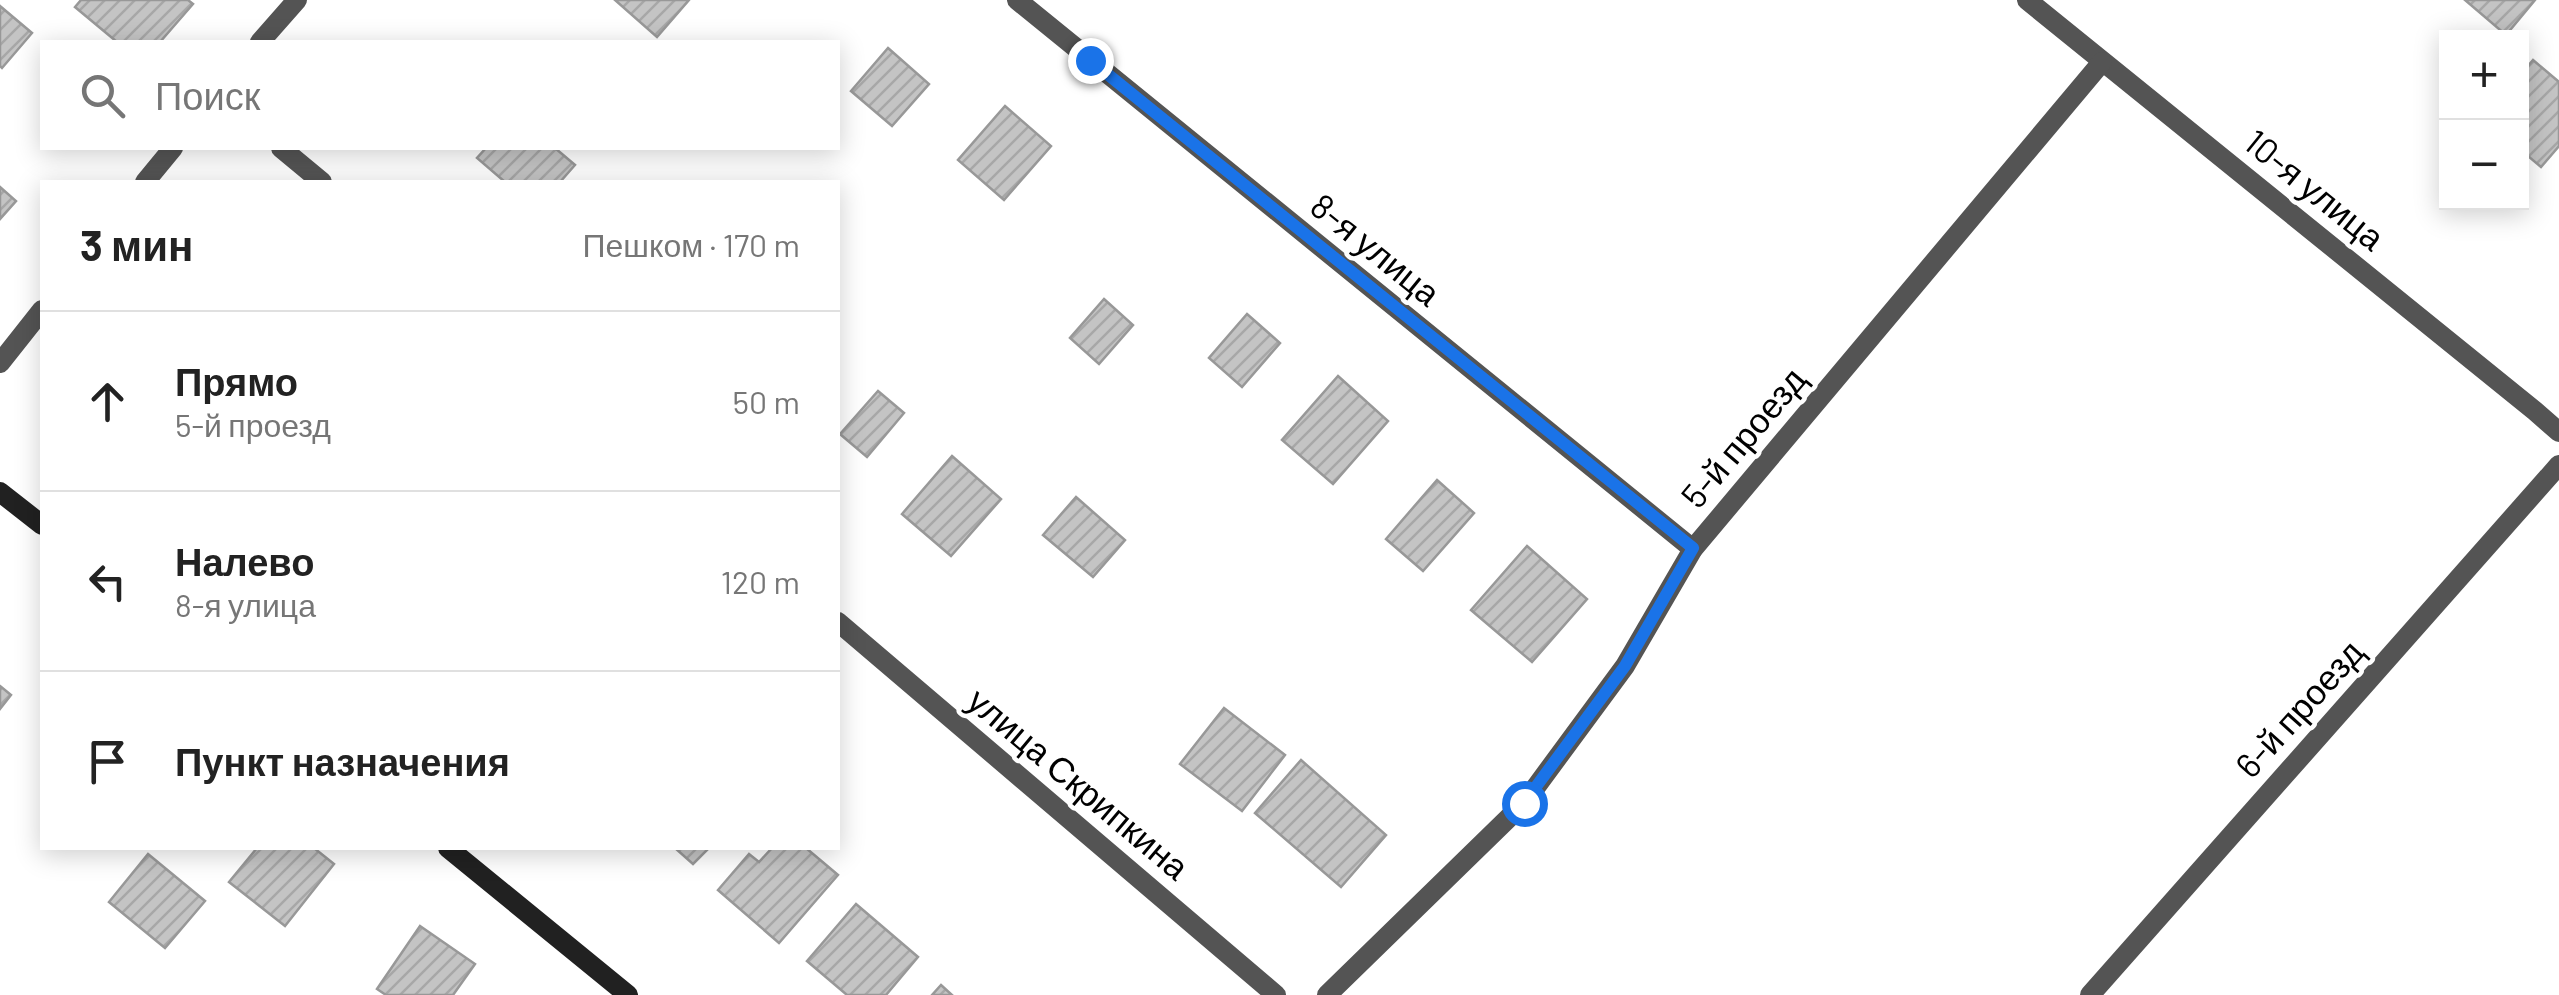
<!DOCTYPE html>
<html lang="ru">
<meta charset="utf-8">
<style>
:root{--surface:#fff;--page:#f6f6f6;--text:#222;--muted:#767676;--line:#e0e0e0}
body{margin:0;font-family:Barlow,sans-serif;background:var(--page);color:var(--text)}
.controls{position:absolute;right:30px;top:30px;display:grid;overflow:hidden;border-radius:0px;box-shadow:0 5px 25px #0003}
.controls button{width:90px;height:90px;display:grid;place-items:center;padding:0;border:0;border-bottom:2px solid var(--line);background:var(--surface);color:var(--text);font:50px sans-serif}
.stop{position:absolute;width:30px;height:30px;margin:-22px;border:8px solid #1a73e8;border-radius:50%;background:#fff}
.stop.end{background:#1a73e8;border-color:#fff;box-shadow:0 2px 10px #0008}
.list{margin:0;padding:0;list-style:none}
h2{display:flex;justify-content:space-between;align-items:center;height:130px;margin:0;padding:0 40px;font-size:42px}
h2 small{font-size:32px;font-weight:400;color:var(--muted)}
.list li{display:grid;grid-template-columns:65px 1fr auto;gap:30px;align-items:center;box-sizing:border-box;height:180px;padding:0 40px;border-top:2px solid var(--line)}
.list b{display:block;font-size:38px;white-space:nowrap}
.list p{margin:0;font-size:32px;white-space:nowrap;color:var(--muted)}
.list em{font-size:32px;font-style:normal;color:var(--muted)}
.icon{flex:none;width:55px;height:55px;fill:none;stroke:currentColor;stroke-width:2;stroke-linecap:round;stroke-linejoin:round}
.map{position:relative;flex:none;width:2559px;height:995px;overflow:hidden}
.search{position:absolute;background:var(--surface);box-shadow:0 5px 25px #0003;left:40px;top:40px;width:800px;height:110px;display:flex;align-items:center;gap:25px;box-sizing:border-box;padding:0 35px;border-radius:0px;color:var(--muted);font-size:38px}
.panel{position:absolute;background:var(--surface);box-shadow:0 5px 25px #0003;left:40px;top:180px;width:800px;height:670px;border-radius:0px}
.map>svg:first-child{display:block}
</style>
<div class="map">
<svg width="2559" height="995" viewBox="0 0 2559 995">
<defs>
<pattern id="building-hatch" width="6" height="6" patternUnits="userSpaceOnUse" patternTransform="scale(2.5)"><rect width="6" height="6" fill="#c4c4c4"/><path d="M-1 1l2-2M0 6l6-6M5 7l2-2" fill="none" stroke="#a7a7a7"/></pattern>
</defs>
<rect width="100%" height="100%" fill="#fff"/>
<g fill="url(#building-hatch)" stroke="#989898" stroke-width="2.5">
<path d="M 81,0 L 188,0 L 193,4 L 160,42 L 117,42 L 75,7 Z"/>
<path d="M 615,0 L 689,0 L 657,37 Z"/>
<path d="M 2465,0 L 2535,0 L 2506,35 Z"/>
<path d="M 0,6 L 32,33 L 2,68 L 0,66 Z"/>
<path d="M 888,48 L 929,84 L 892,126 L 851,91 Z"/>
<path d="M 2533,60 L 2559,82 L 2559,146 L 2541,167 L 2522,151 L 2522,73 Z"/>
<path d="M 1005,106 L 1051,146 L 1004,200 L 958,160 Z"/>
<path d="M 486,148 L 555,148 L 575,165 L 560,182 L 505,182 L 477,158 Z"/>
<path d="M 0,187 L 16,201 L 0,219 Z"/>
<path d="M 1104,299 L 1133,325 L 1099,364 L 1070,338 Z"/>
<path d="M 1247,314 L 1280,343 L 1242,387 L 1209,358 Z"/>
<path d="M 1338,376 L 1388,421 L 1333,484 L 1282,440 Z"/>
<path d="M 878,391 L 904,413 L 867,457 L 840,434 Z"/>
<path d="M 952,456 L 1001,499 L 951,556 L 902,514 Z"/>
<path d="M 1437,480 L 1474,513 L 1423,571 L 1386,539 Z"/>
<path d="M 1076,497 L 1125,540 L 1093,577 L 1043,535 Z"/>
<path d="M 1527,546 L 1587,599 L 1532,662 L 1471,610 Z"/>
<path d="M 0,686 L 11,695 L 0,709 Z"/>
<path d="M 1224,708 L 1285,755 L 1242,811 L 1180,764 Z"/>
<path d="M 1301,760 L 1386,835 L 1341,887 L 1255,813 Z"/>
<path d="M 257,848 L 314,848 L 334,864 L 285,926 L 229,882 Z"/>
<path d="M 675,848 L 709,848 L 693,864 Z"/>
<path d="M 772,848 L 806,848 L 838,875 L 779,943 L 718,890 L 749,854 L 759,862 Z"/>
<path d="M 148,854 L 205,901 L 165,948 L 109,902 Z"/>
<path d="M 856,904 L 918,957 L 886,995 L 847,995 L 807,961 Z"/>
<path d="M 420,926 L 475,964 L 453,995 L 386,995 L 377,989 Z"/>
<path d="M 941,985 L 952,995 L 932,995 Z"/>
</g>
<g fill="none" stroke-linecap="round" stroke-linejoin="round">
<g stroke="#545454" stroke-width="20">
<path d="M 1017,0 L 1693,549"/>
<path d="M 2027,0 L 2535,411 L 2559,432"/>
<path d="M 260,42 L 297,0"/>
<path d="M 281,148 L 322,182"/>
<path d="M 145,182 L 173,148"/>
<path d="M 0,363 L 42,310"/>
<path d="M 838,622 L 1276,995"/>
<path d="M 1327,995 L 1524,803 L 1625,666 L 1693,549 L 2102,62"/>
<path d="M 2090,995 L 2559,465"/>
</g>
<g stroke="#212121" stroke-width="20">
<path d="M 0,492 L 42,525"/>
<path d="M 448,848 L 628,995"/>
</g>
</g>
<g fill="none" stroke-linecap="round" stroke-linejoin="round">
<path stroke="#1a73e8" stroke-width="12" d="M 1090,60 L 1693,548 L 1625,666 L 1524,803"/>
</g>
<g text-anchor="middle" stroke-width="9" stroke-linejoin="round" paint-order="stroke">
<g font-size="35" fill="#000" stroke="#fff">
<text transform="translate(2314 190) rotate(39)" y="12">10-я улица</text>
<text transform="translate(1375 250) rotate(39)" y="12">8-я улица</text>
<text transform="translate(1744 438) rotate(-50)" y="12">5-й проезд</text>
<text transform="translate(2300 709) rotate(-48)" y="12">6-й проезд</text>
<text transform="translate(1078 784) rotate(40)" y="12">улица Скрипкина</text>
</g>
</g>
</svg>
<div class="controls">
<button>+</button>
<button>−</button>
</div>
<div class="stop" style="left:1524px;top:803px"></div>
<div class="stop end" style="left:1090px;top:60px"></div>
<div class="search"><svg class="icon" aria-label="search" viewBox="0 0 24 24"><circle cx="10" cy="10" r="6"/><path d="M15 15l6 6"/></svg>Поиск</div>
<section class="panel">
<h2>3 мин<small>Пешком · 170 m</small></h2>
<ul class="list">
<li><svg class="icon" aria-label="ahead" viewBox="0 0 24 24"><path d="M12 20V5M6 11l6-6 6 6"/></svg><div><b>Прямо</b><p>5-й проезд</p></div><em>50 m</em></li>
<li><svg class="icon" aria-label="left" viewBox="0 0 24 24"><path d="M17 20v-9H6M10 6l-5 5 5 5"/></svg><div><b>Налево</b><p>8-я улица</p></div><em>120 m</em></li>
<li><svg class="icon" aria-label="arrive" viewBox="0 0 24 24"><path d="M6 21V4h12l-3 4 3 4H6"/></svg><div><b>Пункт назначения</b></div></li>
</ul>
</section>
</div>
